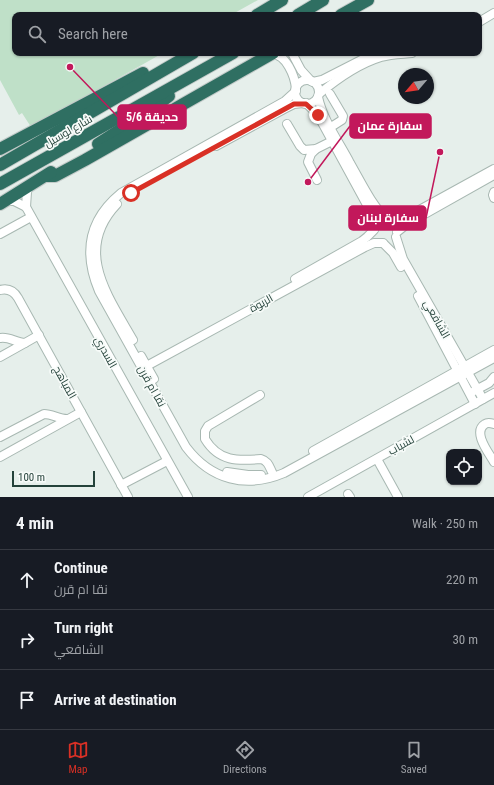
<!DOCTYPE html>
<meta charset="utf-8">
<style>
:root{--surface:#171b24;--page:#20242c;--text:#f1f3f6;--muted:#9ea1a6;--line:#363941;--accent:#d93025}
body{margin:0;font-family:"Roboto Condensed",Cairo,sans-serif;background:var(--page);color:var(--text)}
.controls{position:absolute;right:12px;bottom:12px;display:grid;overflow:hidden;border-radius:8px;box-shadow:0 1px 3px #0004}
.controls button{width:36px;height:36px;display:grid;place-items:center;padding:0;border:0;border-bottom:1px solid var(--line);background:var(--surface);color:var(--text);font:20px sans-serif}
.compass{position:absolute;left:398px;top:68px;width:36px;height:36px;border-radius:50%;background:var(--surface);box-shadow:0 1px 3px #0004;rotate:241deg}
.scale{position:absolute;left:12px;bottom:10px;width:83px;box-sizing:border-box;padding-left:4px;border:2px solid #24423a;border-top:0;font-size:11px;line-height:14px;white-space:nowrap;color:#24423a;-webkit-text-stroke:3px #f7fbf9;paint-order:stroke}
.stop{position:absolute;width:12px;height:12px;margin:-9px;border:3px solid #d93025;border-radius:50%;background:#fff}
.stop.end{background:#d93025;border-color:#fff;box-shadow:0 1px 4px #0008}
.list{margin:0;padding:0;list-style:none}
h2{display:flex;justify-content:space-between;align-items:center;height:52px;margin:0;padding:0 16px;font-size:17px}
h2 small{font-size:13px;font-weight:400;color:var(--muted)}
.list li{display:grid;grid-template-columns:26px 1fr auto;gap:12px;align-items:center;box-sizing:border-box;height:60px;padding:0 16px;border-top:1px solid var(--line)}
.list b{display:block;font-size:15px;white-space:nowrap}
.list p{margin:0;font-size:13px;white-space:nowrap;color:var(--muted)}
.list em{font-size:13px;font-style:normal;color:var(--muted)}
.icon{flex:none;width:22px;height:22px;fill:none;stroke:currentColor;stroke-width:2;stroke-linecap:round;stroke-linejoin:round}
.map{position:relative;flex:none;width:494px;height:497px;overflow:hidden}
.search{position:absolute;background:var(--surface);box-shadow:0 1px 3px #0004;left:12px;right:12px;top:12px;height:44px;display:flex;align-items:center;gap:10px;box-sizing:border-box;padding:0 14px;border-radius:8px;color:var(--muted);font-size:15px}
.sheet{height:232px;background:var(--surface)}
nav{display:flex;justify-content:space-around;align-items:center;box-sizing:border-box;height:56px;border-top:1px solid var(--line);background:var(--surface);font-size:11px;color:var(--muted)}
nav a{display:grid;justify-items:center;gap:2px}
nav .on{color:var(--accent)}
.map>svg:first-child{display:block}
</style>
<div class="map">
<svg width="494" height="497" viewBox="0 0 494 497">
<rect width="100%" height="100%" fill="#e6efeb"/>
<path fill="#bfe0c8" d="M 0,0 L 258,0 L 231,15 L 15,15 L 15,53 L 163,53 L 31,127 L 22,113 L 19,115 L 0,80 Z"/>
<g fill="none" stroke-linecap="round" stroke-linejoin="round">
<g stroke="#a8b8b2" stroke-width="10">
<g id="minor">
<path d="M 479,22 L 494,13"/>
<path d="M 292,53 L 301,70 L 311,81"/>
<path d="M 272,54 C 286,54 295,76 296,89"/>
<circle cx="307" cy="92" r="12"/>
<path d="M 313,82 L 322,80 L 369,56"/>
<path d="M 296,91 L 285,101 L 121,193 C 88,220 83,253 99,291 L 186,447 C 211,480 246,489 284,473 L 494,358"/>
<path d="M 319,94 C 337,79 358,64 381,57 C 391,54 402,54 412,53"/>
<path d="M 330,94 L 343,116 L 342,120 L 331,127"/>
<path d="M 318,97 C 323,120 339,142 350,163 C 361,182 371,204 387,220"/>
<path d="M 306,103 L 318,115 L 372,214 L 375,221 L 375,226"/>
<path d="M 287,124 L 300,146 L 304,150 L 316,149 L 332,141"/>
<path d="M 216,146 L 284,109 L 294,104 L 303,103"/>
<path d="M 316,149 L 311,154 L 308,162 L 317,180"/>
<path d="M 494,192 L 493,195 L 494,198"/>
<path d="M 6,201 L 14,201 L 26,207 L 188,497"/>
<path d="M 117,204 C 73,250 108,296 133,340"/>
<path d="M 26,207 L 27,192 L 29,186"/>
<path d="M 389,221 L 405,218 L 494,169"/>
<path d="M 397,232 L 407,224 L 494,175"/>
<path d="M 0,234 L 31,217"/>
<path d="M 396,237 L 403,259 L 483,399"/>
<path d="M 384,244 L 393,253 L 401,267"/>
<path d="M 295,279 L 362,241 L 367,237 L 374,230"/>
<path d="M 0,290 C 8,288 14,291 18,298 L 128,497"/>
<path d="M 418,296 L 475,404"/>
<path d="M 0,338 C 9,336 16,343 25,343 L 0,357"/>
<path d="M 25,343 L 39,335"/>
<path d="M 141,356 L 154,379"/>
<path d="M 143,368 L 365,247 L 374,243 L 383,243"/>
<path d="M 474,391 L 489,383 L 494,377"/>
<path d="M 260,395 L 208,426 L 205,431 L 205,439 C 219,462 238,461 261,459 C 268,461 269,466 272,472"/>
<path d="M 494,424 C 491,423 488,422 485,424 C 472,432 489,453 494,462"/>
<path d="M 0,437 L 44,414 C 52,414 59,419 67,419"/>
<path d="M 313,451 L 494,350"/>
<path d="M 0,457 L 81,412"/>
<path d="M 377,459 L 398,497"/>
<path d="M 227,472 L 248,475 L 261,475"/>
<path d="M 121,485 L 167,461"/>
<path d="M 348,494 L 350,497"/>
<path d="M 308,497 L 494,393"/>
</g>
</g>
<g stroke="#c2cac8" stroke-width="14">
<g id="highway">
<path d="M 257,15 L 282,0"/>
<path d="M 298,15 L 323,0"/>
<path d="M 341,15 L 368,0"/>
<path d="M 98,144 L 152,109 L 169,96"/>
<path d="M 0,149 L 143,73"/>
<path d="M 0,165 L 193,53"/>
<path d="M 46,176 L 55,176 L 85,160 L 273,53"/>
<path d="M 0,184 L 233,53"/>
<path d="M 0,204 L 51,172"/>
</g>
</g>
<use href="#minor" stroke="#fff" stroke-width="8"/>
<use href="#highway" stroke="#2f6f62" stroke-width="12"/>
</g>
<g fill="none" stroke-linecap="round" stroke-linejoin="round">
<path stroke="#d93025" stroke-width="5" d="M 131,193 L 294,104 L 306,104 L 318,115"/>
</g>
<g text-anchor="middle" stroke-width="3.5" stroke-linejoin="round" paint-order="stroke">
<g font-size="11" fill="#24423a" stroke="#f7fbf9">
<text transform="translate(68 131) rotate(-30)" y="4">شارع لوسيل</text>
<text transform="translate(261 303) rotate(-29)" y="4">الربوة</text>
<text transform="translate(437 319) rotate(61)" y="4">الشافعي</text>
<text transform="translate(106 352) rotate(61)" y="4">السدري</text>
<text transform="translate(65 382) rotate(61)" y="4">المباهج</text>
<text transform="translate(152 386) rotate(61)" y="4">نقا ام قرن</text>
<text transform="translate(401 445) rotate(-29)" y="4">لشباب</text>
</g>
</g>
<path fill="none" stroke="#c2185b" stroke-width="1.5" d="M70 67L118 117M308 182L350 126M440 152L426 218"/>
<g fill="#c2185b" stroke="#f7fbf9" stroke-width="1.5">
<circle cx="70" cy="67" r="4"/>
<circle cx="308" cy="182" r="4"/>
<circle cx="440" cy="152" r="4"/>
</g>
<g fill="#c2185b" stroke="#c2185b" stroke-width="1.5">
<rect x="118" y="105" width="68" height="24" rx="4"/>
<rect x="350" y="114" width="81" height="24" rx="4"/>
<rect x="349" y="206" width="77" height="24" rx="4"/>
</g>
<g font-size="12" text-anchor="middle" font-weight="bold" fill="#fff">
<text x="152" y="121">حديقة 5/6</text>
<text x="390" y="130">سفارة عمان</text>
<text x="388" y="222">سفارة لبنان</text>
</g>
</svg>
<div class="controls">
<button><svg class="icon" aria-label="locate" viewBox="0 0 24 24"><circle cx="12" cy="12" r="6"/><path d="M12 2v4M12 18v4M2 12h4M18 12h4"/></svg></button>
</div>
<svg class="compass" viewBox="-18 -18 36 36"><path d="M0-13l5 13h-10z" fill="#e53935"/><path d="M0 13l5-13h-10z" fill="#9ea1a6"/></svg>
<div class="scale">100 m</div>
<div class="stop" style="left:131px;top:193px"></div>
<div class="stop end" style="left:318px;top:115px"></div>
<div class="search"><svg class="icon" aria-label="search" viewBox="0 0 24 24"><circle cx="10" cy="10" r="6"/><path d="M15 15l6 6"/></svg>Search here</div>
</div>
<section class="sheet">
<h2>4 min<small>Walk · 250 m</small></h2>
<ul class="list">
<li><svg class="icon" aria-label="ahead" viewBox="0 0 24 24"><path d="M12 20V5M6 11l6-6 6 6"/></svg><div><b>Continue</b><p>نقا ام قرن</p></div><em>220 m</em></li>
<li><svg class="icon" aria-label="right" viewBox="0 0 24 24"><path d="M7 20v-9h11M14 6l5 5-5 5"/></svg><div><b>Turn right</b><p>الشافعي</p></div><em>30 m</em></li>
<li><svg class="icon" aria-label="arrive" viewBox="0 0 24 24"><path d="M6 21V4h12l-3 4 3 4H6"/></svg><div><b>Arrive at destination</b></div></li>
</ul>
</section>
<nav>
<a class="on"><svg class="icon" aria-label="map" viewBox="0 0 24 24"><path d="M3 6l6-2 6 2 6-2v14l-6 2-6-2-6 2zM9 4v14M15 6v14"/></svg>Map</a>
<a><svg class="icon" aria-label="directions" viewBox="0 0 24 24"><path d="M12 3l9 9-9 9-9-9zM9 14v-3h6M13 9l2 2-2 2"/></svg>Directions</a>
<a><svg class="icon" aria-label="saved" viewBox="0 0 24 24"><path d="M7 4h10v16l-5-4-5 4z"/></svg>Saved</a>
</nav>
